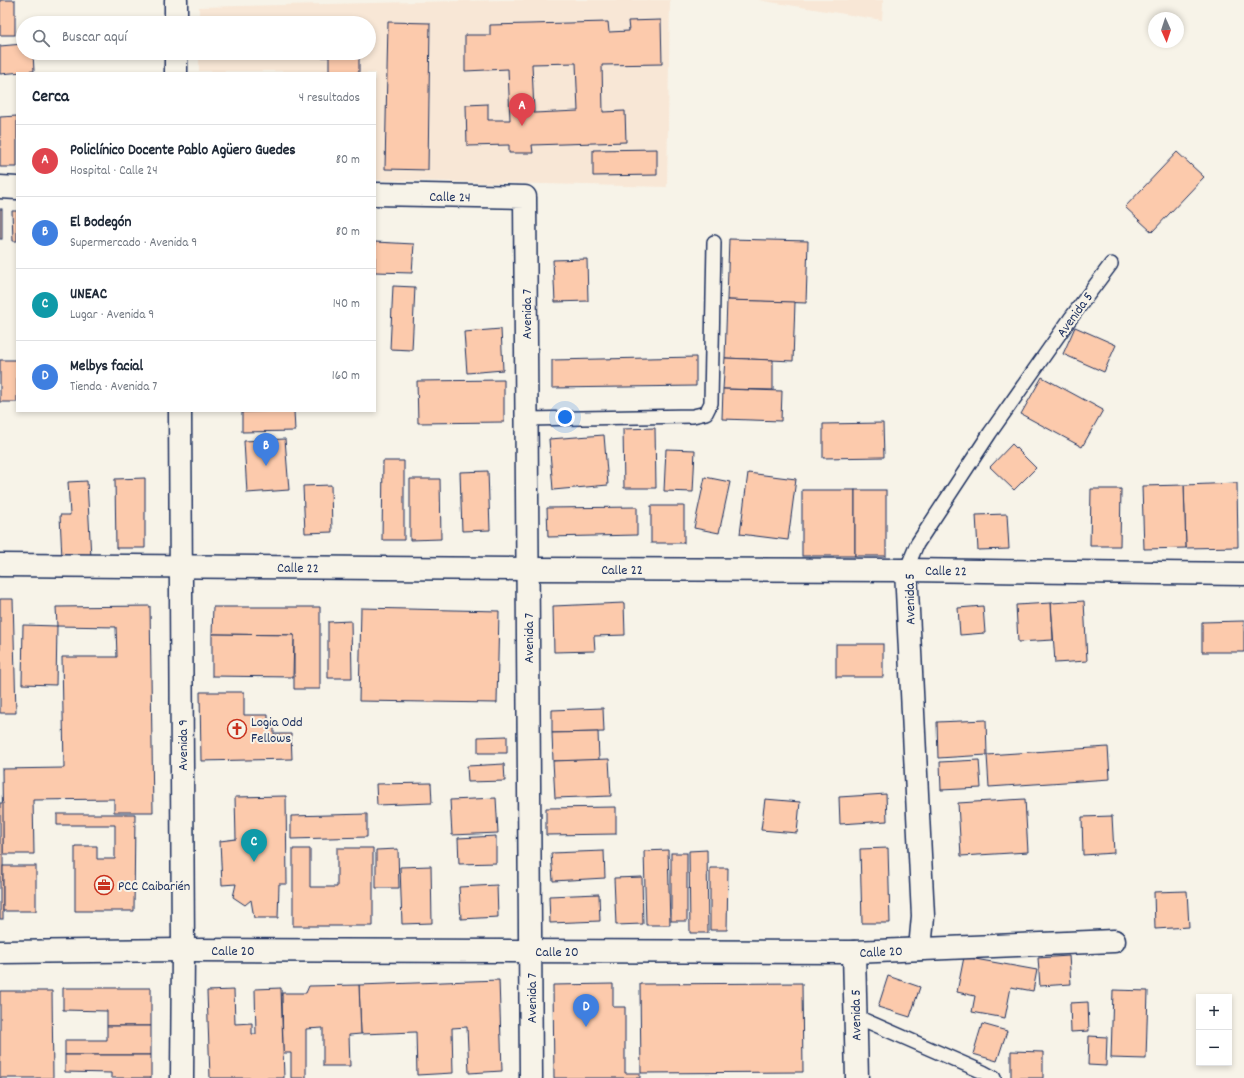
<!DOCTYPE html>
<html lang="es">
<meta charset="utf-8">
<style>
:root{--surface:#fff;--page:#f6f6f7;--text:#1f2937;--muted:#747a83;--line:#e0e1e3;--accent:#ea580c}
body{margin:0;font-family:Dekko,sans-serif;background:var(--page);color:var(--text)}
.controls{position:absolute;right:12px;bottom:12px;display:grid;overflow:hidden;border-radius:0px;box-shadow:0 2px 6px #0003}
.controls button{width:36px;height:36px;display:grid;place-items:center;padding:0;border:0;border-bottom:1px solid var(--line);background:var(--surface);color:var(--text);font:20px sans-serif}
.compass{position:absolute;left:1148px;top:12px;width:36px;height:36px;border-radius:50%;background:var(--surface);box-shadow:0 2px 6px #0003;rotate:177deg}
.you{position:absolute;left:565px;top:417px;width:14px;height:14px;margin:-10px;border:3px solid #fff;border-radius:50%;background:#1a73e8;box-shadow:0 0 0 6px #1a73e833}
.badge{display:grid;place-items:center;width:26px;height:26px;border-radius:50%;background:var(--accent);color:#fff;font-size:13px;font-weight:700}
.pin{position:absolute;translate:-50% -33px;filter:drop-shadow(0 1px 2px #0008)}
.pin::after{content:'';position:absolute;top:21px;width:14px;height:12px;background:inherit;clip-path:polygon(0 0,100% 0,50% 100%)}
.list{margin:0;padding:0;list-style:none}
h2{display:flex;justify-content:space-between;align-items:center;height:52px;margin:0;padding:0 16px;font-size:17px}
h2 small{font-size:13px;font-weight:400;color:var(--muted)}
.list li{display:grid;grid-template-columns:26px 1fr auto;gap:12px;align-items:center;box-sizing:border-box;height:72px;padding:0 16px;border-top:1px solid var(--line)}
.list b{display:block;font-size:15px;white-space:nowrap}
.list p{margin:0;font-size:13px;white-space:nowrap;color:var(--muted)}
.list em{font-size:13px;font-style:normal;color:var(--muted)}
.icon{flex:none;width:22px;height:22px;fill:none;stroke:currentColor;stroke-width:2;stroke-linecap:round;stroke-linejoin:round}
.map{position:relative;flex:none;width:1244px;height:1078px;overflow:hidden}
.search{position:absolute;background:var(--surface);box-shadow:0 2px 6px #0003;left:16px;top:16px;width:360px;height:44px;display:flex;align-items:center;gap:10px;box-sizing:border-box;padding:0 14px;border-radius:22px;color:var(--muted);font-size:15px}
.panel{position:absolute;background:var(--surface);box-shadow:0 2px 6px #0003;left:16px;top:72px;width:360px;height:340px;border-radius:0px}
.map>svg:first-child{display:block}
</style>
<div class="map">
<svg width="1244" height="1078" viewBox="0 0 1244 1078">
<rect width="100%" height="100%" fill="#f7f3e8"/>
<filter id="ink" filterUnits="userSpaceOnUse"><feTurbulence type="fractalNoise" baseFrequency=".025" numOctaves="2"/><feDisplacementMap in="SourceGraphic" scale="8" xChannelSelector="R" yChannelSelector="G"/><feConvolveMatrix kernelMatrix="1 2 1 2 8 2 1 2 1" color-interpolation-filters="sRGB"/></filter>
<g filter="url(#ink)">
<g fill="#f8e7d6">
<path d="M 504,0 L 670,0 L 667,187 L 375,180 L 375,73 L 329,73 L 329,71 L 199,71 L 199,53 L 369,53 L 369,23 L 199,23 L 199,7 Z"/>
<path d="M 758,0 L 883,0 L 882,20 Z"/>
</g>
<g fill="#fccaac" stroke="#1b2f5e" fill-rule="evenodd">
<rect x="0" y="0" width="15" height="35"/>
<path d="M 661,20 L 662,64 L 602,65 L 603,112 L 625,111 L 626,142 L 532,145 L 533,153 L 509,153 L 509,145 L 467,146 L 466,105 L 488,104 L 488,120 L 510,120 L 508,69 L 465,71 L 465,35 L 490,35 L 490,25 L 608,22 L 609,32 L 629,31 L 628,21 ZM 576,63 L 578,111 L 534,113 L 532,64 Z"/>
<path d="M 388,22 L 430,23 L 428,170 L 385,169 Z"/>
<path d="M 23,44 L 23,53 L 33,53 L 34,71 L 0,74 L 0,46 Z"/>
<path d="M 219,53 L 359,53 L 359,73 L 329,73 L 329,57 L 219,56 Z"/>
<path d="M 17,116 L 17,167 L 0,167 L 0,117 Z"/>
<path d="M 657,149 L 657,175 L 593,176 L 593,150 Z"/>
<path d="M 1177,152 L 1204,177 L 1152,232 L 1125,207 Z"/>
<rect x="0" y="209" width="2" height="30"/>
<path d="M 12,211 L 17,211 L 17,241 L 13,241 Z"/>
<path d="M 729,239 L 808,241 L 806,303 L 727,300 Z"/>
<path d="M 375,242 L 414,244 L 412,273 L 375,272 Z"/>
<path d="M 587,259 L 588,301 L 555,302 L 553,260 Z"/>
<path d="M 393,286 L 415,287 L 412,350 L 390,349 Z"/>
<path d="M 727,300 L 795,302 L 793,361 L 725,358 Z"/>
<path d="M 1075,327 L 1116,345 L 1104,372 L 1063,354 Z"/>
<path d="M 501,329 L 503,370 L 467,373 L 464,332 Z"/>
<path d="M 696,357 L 696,386 L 552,388 L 552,360 Z"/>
<path d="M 725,358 L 773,360 L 773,390 L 723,389 Z"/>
<rect x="0" y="360" width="17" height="42"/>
<path d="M 1042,377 L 1103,410 L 1082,447 L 1021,414 Z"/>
<path d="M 504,380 L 504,422 L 418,423 L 417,381 Z"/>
<path d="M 723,389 L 782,391 L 781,421 L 722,419 Z"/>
<path d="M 294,411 L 295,431 L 242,432 L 242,412 Z"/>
<path d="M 883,423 L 884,457 L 823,458 L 823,424 Z"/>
<path d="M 655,428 L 656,488 L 624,488 L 623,429 Z"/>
<path d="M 604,435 L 608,485 L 553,490 L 549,439 Z"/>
<path d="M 285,439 L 289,490 L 247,493 L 244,441 Z"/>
<path d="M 1012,444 L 1036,468 L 1014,490 L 990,467 Z"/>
<path d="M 666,449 L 695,450 L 693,492 L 664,491 Z"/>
<path d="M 383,461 L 404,461 L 404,540 L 382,540 Z"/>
<path d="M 488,471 L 490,530 L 462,531 L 460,472 Z"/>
<path d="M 748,473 L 796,479 L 788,540 L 740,534 Z"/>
<path d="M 705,477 L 730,482 L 719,533 L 694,528 Z"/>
<path d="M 145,478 L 145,548 L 116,548 L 115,479 Z"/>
<path d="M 410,479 L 440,479 L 441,539 L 410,540 Z"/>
<path d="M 87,481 L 91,558 L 62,559 L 60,515 L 70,515 L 68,482 Z"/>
<path d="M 1237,483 L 1238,547 L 1186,548 L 1184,485 Z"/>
<path d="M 331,485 L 332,532 L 305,533 L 303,486 Z"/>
<path d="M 1184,485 L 1186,548 L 1144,549 L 1142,486 Z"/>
<path d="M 1091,489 L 1121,489 L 1120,546 L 1090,546 Z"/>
<rect x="802" y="490" width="53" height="66"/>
<rect x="855" y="490" width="31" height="66"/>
<rect x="651" y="506" width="33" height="37"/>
<path d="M 637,507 L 637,535 L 548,537 L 547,508 Z"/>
<path d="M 1007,514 L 1009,549 L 978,550 L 976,515 Z"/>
<path d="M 0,599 L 13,599 L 16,713 L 0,713 Z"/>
<path d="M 1084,601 L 1087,661 L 1055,663 L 1051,603 Z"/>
<path d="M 624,603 L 625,635 L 594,636 L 595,651 L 554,652 L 553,606 Z"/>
<path d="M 1051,603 L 1053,640 L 1018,642 L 1016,605 Z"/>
<path d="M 150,606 L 153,812 L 114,812 L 114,799 L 33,800 L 34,854 L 3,854 L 2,769 L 64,768 L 62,657 L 117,657 L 116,627 L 57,626 L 56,607 Z"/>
<path d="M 983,606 L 985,633 L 960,635 L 958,608 Z"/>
<path d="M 213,607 L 320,607 L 320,689 L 294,689 L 294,635 L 212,634 Z"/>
<path d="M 361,608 L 499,611 L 497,703 L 359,701 Z"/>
<path d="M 351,621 L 352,678 L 328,678 L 328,622 Z"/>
<path d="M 1244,621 L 1244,652 L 1202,652 L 1202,622 Z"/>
<path d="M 23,625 L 57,626 L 56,685 L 22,684 Z"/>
<path d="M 212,634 L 294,635 L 293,677 L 212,676 Z"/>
<rect x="836" y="644" width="47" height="33"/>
<path d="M 200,692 L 244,692 L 244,715 L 268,715 L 268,723 L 274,723 L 274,734 L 291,734 L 292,759 L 201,761 Z"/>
<path d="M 603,708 L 604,732 L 552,733 L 552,710 Z"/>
<path d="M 986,720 L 987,755 L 938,758 L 937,722 Z"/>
<path d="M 598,732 L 599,760 L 553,761 L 552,733 Z"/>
<path d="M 507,736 L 507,753 L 478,753 L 478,737 Z"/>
<path d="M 1108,747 L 1110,779 L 989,787 L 987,755 Z"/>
<path d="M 609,759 L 611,796 L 555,798 L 553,761 Z"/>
<path d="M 979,760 L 981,788 L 941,790 L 940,762 Z"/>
<path d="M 504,764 L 505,781 L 468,782 L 467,766 Z"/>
<path d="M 431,783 L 432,803 L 377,805 L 376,784 Z"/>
<path d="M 886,794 L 887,821 L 840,824 L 839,797 Z"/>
<path d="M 286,796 L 287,884 L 279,884 L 278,918 L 254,918 L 251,900 L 245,905 L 233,897 L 236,884 L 222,885 L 220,841 L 236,839 L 235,797 Z"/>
<path d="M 496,798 L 498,833 L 452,835 L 450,800 Z"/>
<path d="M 765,799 L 800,802 L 797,833 L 761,830 Z"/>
<path d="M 1025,799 L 1028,852 L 961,856 L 958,803 Z"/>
<rect x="0" y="803" width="3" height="116"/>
<path d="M 616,807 L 616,834 L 546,835 L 546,808 Z"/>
<path d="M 57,814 L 135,814 L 134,911 L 75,911 L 75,846 L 97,846 L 97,859 L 115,859 L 115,825 L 57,825 Z"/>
<path d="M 367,814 L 367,837 L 291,839 L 291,816 Z"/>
<path d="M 1112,816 L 1114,853 L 1083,855 L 1082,817 Z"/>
<path d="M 496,836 L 496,863 L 459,864 L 458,838 Z"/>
<path d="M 337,848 L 373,848 L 373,926 L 293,926 L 293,849 L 310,849 L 310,887 L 337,887 Z"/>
<path d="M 888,848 L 890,923 L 862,923 L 860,849 Z"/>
<path d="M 398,849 L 399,888 L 376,888 L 376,850 Z"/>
<path d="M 668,850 L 670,925 L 646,925 L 644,851 Z"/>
<path d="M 707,850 L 708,933 L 690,933 L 689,851 Z"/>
<path d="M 604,851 L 605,878 L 553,881 L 551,853 Z"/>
<rect x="671" y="853" width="16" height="68"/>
<rect x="3" y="866" width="33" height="45"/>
<path d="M 431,866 L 432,923 L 402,924 L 400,867 Z"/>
<path d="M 710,868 L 728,868 L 727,930 L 710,930 Z"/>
<path d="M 642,877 L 643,924 L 616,925 L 614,878 Z"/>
<path d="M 497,885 L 498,917 L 461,919 L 459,887 Z"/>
<path d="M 1187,891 L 1189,927 L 1155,929 L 1154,892 Z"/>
<path d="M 599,894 L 600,921 L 550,923 L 549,896 Z"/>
<path d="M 1069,956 L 1071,984 L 1040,986 L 1038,958 Z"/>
<path d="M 964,957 L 1037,970 L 1033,991 L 1011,987 L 1005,1018 L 972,1012 L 975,996 L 957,992 Z"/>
<path d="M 888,976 L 920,987 L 910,1017 L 878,1007 Z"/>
<path d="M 499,980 L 502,1071 L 469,1073 L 467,1027 L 452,1028 L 453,1073 L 417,1075 L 416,1032 L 361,1034 L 359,985 Z"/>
<path d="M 802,983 L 803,1072 L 641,1073 L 640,984 Z"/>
<path d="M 613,984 L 613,1007 L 625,1007 L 625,1073 L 640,1073 L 640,1078 L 554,1078 L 553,985 Z"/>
<path d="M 359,985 L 361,1034 L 349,1035 L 350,1066 L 323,1066 L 323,1028 L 306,1029 L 306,1078 L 291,1078 L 291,1053 L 283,1053 L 282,993 L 306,993 L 309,986 Z"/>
<path d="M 63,988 L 151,988 L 151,1026 L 107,1026 L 107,1011 L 63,1010 Z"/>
<path d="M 281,988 L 284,1078 L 210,1078 L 207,991 L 234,990 L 235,1024 L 252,1023 L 252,1034 L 256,1034 L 255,989 Z"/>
<path d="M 1113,990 L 1148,991 L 1146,1059 L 1111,1058 Z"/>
<path d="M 0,991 L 52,991 L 53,1078 L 0,1078 Z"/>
<path d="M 1088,1002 L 1089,1031 L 1071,1032 L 1070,1003 Z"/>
<path d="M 982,1024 L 1007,1031 L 997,1061 L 973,1054 Z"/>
<path d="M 107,1026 L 151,1026 L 151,1055 L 65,1055 L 65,1040 L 107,1040 Z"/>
<path d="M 1089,1036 L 1107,1037 L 1106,1066 L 1088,1065 Z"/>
<path d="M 1011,1051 L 1043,1052 L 1043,1078 L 1011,1078 Z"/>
<path d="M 65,1055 L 151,1055 L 151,1078 L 111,1078 L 111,1073 L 65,1072 Z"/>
</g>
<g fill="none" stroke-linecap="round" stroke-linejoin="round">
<g stroke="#1b2f5e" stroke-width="16">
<g id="service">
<path d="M 527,419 L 693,416 L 706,413 L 711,403 L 714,242"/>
<path d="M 906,570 L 917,544 L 990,433 L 1070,319 L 1111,264"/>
<path d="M 855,1016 L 983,1072 L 994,1078"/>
</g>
</g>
<g stroke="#1b2f5e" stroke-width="25">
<g id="minor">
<path d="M 0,187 L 17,188"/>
<path d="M 375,194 L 525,197 L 531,1078"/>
<path d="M 0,565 L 528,569 L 906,570 L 1244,574"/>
<path d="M 906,570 L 923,916 L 920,949"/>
<path d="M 0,952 L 183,950 L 854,952 L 1114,941"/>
<path d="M 854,952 L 857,1078"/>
</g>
</g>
<g stroke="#1b2f5e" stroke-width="25">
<g id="secondary">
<path d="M 176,0 L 176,23"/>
<path d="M 176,53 L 176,73"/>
<path d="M 180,411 L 183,950 L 182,1078"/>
</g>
</g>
<use href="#service" stroke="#f7f3e8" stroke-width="13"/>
<use href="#minor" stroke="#f7f3e8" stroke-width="22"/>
<use href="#secondary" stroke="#f7f3e8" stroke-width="22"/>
</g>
</g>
<defs>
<g id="church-ring" transform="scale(1)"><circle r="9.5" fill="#f7f3e8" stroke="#c8321e" stroke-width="1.5"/><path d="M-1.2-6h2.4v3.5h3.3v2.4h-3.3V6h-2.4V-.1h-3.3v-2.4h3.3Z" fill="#c8321e"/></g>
<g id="office-ring" transform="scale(1)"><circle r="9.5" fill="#f7f3e8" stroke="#c8321e" stroke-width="1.5"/><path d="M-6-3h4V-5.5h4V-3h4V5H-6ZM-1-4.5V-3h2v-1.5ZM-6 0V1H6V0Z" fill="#c8321e"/></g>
</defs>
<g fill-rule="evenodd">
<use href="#church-ring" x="237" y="729"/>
<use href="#office-ring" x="104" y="885"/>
</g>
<g text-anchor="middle" stroke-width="4" stroke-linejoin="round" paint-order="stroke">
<g font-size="14" fill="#1b2f5e" stroke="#f7f3e8">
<text transform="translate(450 196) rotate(1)" y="5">Calle 24</text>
<text transform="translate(526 314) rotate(-90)" y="5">Avenida 7</text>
<text transform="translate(1074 314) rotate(-54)" y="5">Avenida 5</text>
<text transform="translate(298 567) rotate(1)" y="5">Calle 22</text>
<text x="622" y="574">Calle 22</text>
<text transform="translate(946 570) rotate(1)" y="5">Calle 22</text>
<text transform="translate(909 599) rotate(-91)" y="5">Avenida 5</text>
<text transform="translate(528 638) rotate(-90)" y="5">Avenida 7</text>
<text transform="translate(182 745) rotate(-90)" y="5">Avenida 9</text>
<text x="233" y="955">Calle 20</text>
<text x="557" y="956">Calle 20</text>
<text transform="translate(881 951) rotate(-3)" y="5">Calle 20</text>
<text transform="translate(531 998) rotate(-90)" y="5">Avenida 7</text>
<text transform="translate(855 1015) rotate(-91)" y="5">Avenida 5</text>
</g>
<g font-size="14" fill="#1b2f5e" stroke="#f7f3e8" text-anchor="start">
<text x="251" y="726">Logia Odd<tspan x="251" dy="16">Fellows</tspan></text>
<text x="118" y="890">PCC Caibarién</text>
</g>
</g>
</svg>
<div class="controls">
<button>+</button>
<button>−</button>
</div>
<svg class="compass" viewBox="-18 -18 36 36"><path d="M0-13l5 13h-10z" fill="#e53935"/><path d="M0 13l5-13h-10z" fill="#747a83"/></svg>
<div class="you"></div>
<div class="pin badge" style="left:522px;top:126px;background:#e0444e">A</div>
<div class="pin badge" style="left:266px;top:466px;background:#3f7fe0">B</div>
<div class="pin badge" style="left:254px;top:862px;background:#0f9aa8">C</div>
<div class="pin badge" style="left:586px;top:1027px;background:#3f7fe0">D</div>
<div class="search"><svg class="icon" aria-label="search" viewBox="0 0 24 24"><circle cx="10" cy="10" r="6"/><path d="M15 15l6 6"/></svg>Buscar aquí</div>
<section class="panel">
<h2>Cerca<small>4 resultados</small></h2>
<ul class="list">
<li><span class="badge" style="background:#e0444e">A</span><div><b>Policlínico Docente Pablo Agüero Guedes</b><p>Hospital · Calle 24</p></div><em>80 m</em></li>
<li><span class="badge" style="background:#3f7fe0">B</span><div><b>El Bodegón</b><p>Supermercado · Avenida 9</p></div><em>80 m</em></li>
<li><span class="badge" style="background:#0f9aa8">C</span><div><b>UNEAC</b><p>Lugar · Avenida 9</p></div><em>140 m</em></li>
<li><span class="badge" style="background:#3f7fe0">D</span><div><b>Melbys facial</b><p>Tienda · Avenida 7</p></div><em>160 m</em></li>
</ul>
</section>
</div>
